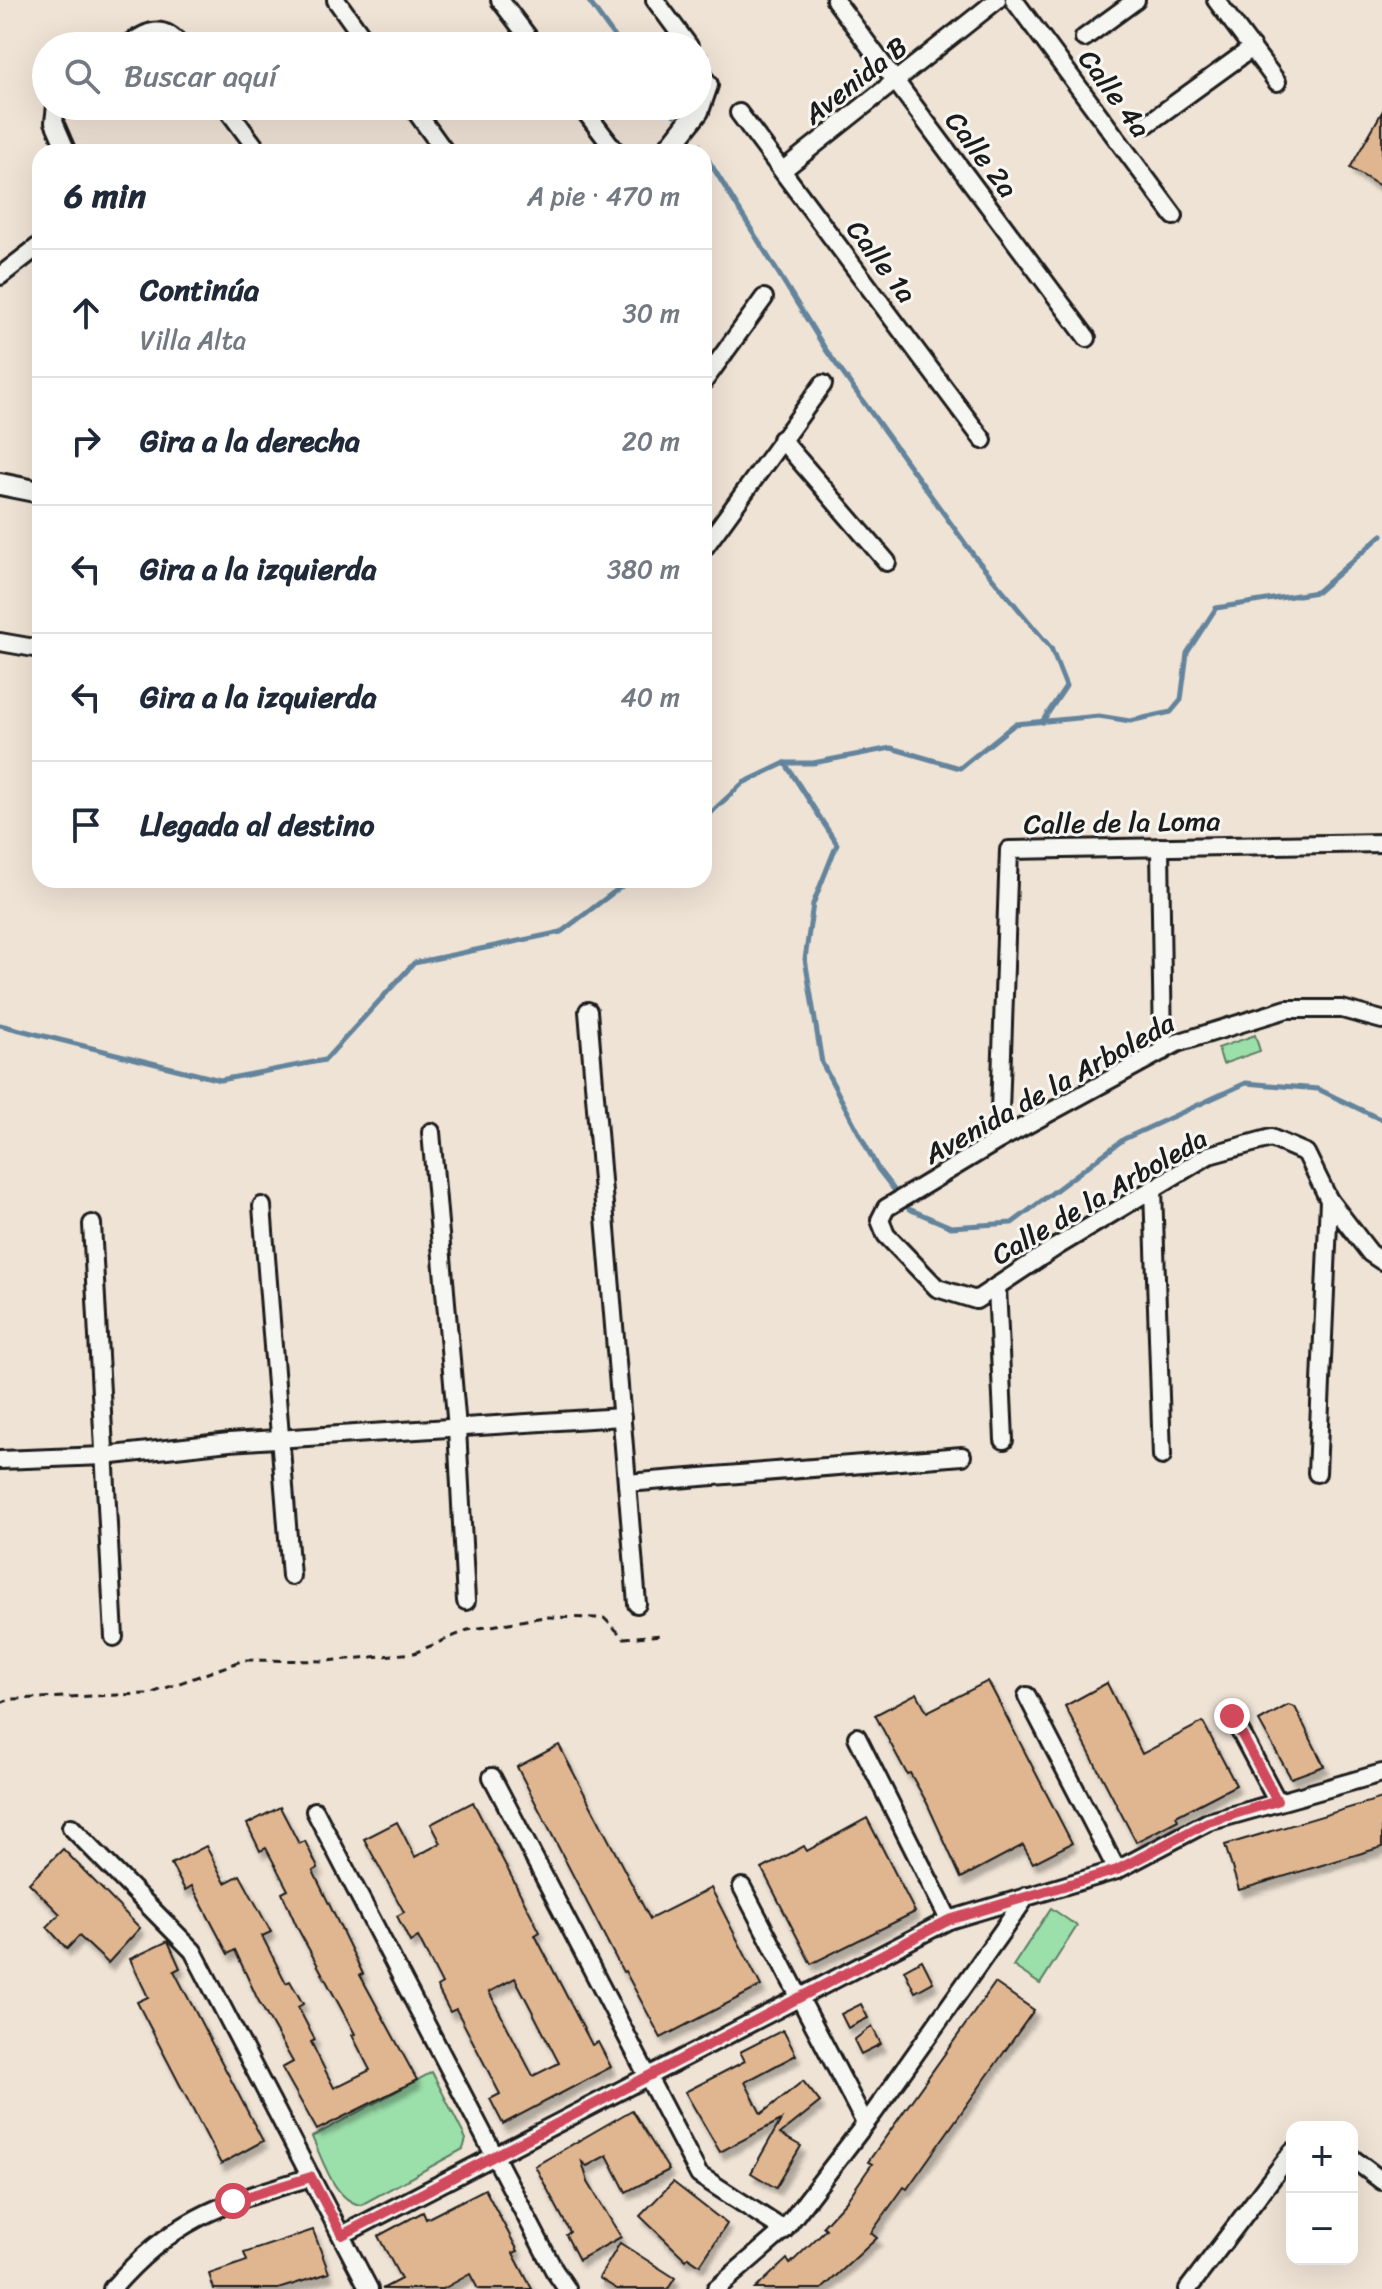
<!DOCTYPE html>
<html lang="es">
<meta charset="utf-8">
<style>
:root{--surface:#fff;--page:#f2f2f3;--text:#1f2937;--muted:#747a83;--line:#e0e1e3}
body{margin:0;font-family:Sriracha,sans-serif;background:var(--page);color:var(--text)}
.controls{position:absolute;right:24px;bottom:24px;display:grid;overflow:hidden;border-radius:16px;box-shadow:0 8px 32px #0002}
.controls button{width:72px;height:72px;display:grid;place-items:center;padding:0;border:0;border-bottom:2px solid var(--line);background:var(--surface);color:var(--text);font:40px sans-serif}
.stop{position:absolute;width:24px;height:24px;margin:-18px;border:6px solid #d1495b;border-radius:50%;background:#fff}
.stop.end{background:#d1495b;border-color:#fff;box-shadow:0 2px 8px #0008}
.list{margin:0;padding:0;list-style:none}
h2{display:flex;justify-content:space-between;align-items:center;height:104px;margin:0;padding:0 32px;font-size:34px}
h2 small{font-size:26px;font-weight:400;color:var(--muted)}
.list li{display:grid;grid-template-columns:52px 1fr auto;gap:24px;align-items:center;box-sizing:border-box;height:128px;padding:0 32px;border-top:2px solid var(--line)}
.list b{display:block;font-size:30px;white-space:nowrap}
.list p{margin:0;font-size:26px;white-space:nowrap;color:var(--muted)}
.list em{font-size:26px;font-style:normal;color:var(--muted)}
.icon{flex:none;width:44px;height:44px;fill:none;stroke:currentColor;stroke-width:2;stroke-linecap:round;stroke-linejoin:round}
.map{position:relative;flex:none;width:1382px;height:2289px;overflow:hidden}
.search{position:absolute;background:var(--surface);box-shadow:0 8px 32px #0002;left:32px;top:32px;width:680px;height:88px;display:flex;align-items:center;gap:20px;box-sizing:border-box;padding:0 28px;border-radius:44px;color:var(--muted);font-size:30px}
.panel{position:absolute;background:var(--surface);box-shadow:0 8px 32px #0002;left:32px;top:144px;width:680px;height:744px;border-radius:24px}
.map>svg:first-child{display:block}
</style>
<div class="map">
<svg width="1382" height="2289" viewBox="0 0 1382 2289">
<defs>
<filter id="shadow"><feDropShadow dx="4" dy="7" stdDeviation="2" flood-color="#0004"/></filter>
</defs>
<rect width="100%" height="100%" fill="#efe3d5"/>
<filter id="ink" filterUnits="userSpaceOnUse"><feTurbulence type="fractalNoise" baseFrequency=".0125" numOctaves="2"/><feDisplacementMap in="SourceGraphic" scale="16" xChannelSelector="R" yChannelSelector="G"/><feConvolveMatrix kernelMatrix="1 2 1 2 8 2 1 2 1" color-interpolation-filters="sRGB"/></filter>
<g filter="url(#ink)">
<g fill="#9bdfaa" stroke="#5c7e63" stroke-width="2">
<path d="M 1255,1035 L 1260,1051 L 1223,1064 L 1218,1048 Z"/>
<path d="M 1051,1908 L 1077,1926 L 1040,1984 L 1013,1966 Z"/>
<path d="M 432,2072 L 466,2139 L 463,2149 L 361,2205 C 334,2201 323,2160 312,2137 Z"/>
</g>
<g fill="none" stroke-linecap="round" stroke-linejoin="round">
<g stroke="#63849c" stroke-width="5">
<path d="M 588,0 L 621,46"/>
<path d="M 667,106 L 674,115"/>
<path d="M 699,145 L 826,350 L 975,557 L 1051,648 L 1066,686 L 1042,722"/>
<path d="M 785,763 L 837,844 L 813,904 L 805,959 L 822,1063 L 878,1169 L 909,1209 L 951,1227 L 1012,1223 L 1124,1139 L 1246,1083 L 1318,1089 L 1382,1120"/>
<path d="M 704,819 L 743,783 L 785,763 L 813,763 L 891,748 L 960,768 L 1015,724 L 1099,716 L 1130,721 L 1171,712 L 1181,700 L 1187,653 L 1216,608 L 1317,592 L 1382,535"/>
<path d="M 0,1025 L 220,1080 L 325,1060 L 414,963 L 561,932 L 630,880"/>
</g>
</g>
<g fill="#e0b691" stroke="#1c1c1c" stroke-width="2" fill-rule="evenodd" filter="url(#shadow)">
<path d="M 1382,112 L 1382,187 L 1350,168 Z"/>
<path d="M 988,1681 L 1072,1843 L 1033,1863 L 1023,1845 L 961,1878 L 927,1803 L 910,1773 L 907,1774 L 875,1715 L 917,1693 L 927,1712 Z"/>
<path d="M 1107,1683 L 1142,1754 L 1203,1722 L 1236,1785 L 1176,1816 L 1178,1820 L 1136,1842 L 1065,1706 Z"/>
<path d="M 1288,1705 L 1295,1707 L 1324,1766 L 1291,1778 L 1259,1721 Z"/>
<path d="M 559,1745 L 650,1919 L 711,1888 L 761,1986 L 661,2038 L 625,1971 L 623,1972 L 517,1767 Z"/>
<path d="M 1382,1798 L 1382,1847 L 1239,1890 L 1225,1845 Z"/>
<path d="M 473,1802 L 540,1932 L 535,1935 L 592,2045 L 598,2042 L 611,2067 L 503,2124 L 490,2099 L 500,2094 L 456,2009 L 450,2012 L 437,1987 L 442,1984 L 418,1937 L 410,1942 L 397,1916 L 404,1912 L 364,1839 L 397,1822 L 415,1857 L 441,1843 L 431,1824 ZM 515,1978 L 559,2063 L 533,2076 L 489,1992 Z"/>
<path d="M 280,1807 L 299,1844 L 305,1841 L 318,1868 L 313,1871 L 363,1974 L 360,1975 L 417,2080 L 317,2130 L 282,2068 L 293,2062 L 257,1998 L 235,1950 L 228,1954 L 192,1886 L 185,1890 L 171,1864 L 206,1846 L 225,1883 L 240,1875 L 271,1932 L 262,1936 L 286,1983 L 290,1981 L 303,2004 L 298,2007 L 315,2040 L 311,2042 L 334,2088 L 370,2070 L 352,2035 L 355,2034 L 298,1929 L 282,1893 L 288,1890 L 266,1848 L 260,1851 L 247,1824 Z"/>
<path d="M 867,1818 L 915,1912 L 811,1964 L 762,1869 L 804,1846 L 807,1851 Z"/>
<path d="M 63,1849 L 140,1928 L 108,1963 L 79,1936 L 67,1949 L 47,1927 L 60,1914 L 29,1883 Z"/>
<path d="M 168,1941 L 180,1968 L 174,1971 L 263,2141 L 221,2164 L 137,2002 L 148,1997 L 130,1959 Z"/>
<path d="M 922,1960 L 933,1982 L 915,1992 L 904,1970 Z"/>
<path d="M 995,1983 L 1034,2010 L 907,2189 L 904,2187 L 871,2233 L 877,2238 L 822,2289 L 755,2289 L 787,2259 L 790,2264 L 826,2229 L 823,2226 L 847,2200 L 872,2164 L 868,2162 Z"/>
<path d="M 861,2004 L 868,2018 L 848,2028 L 841,2014 Z"/>
<path d="M 872,2026 L 881,2044 L 861,2054 L 854,2040 Z"/>
<path d="M 783,2030 L 796,2055 L 745,2082 L 761,2114 L 803,2081 L 820,2102 L 780,2134 L 801,2146 L 776,2188 L 751,2173 L 781,2120 L 720,2152 L 685,2092 L 745,2061 L 740,2052 Z"/>
<path d="M 632,2110 L 669,2170 L 626,2192 L 607,2155 L 587,2166 L 582,2162 L 588,2182 L 621,2237 L 579,2260 L 566,2235 L 570,2232 L 535,2166 Z"/>
<path d="M 673,2182 L 727,2224 L 700,2265 L 688,2257 L 686,2260 L 640,2216 Z"/>
<path d="M 485,2189 L 518,2251 L 513,2253 L 532,2289 L 478,2289 L 470,2274 L 443,2289 L 382,2289 L 401,2279 L 378,2236 L 423,2212 L 426,2219 Z"/>
<path d="M 313,2230 L 329,2273 L 278,2289 L 214,2289 L 209,2274 L 247,2261 L 244,2253 Z"/>
<path d="M 620,2243 L 675,2278 L 668,2289 L 617,2289 L 599,2278 Z"/>
</g>
<g fill="none" stroke-linecap="round" stroke-linejoin="round">
<g stroke="#1c1c1c" stroke-width="22">
<g id="minor">
<path d="M 336,0 L 369,46"/>
<path d="M 500,0 L 535,46"/>
<path d="M 655,0 L 689,46"/>
<path d="M 835,0 L 1087,338"/>
<path d="M 1014,0 L 1174,216"/>
<path d="M 1216,0 L 1277,82"/>
<path d="M 1084,38 L 1136,0"/>
<path d="M 127,46 C 146,31 163,23 181,46"/>
<path d="M 698,59 L 707,85"/>
<path d="M 56,106 L 54,122 L 67,152"/>
<path d="M 225,106 L 259,152"/>
<path d="M 412,106 L 445,152"/>
<path d="M 581,106 L 616,152"/>
<path d="M 739,113 L 983,440"/>
<path d="M 1147,124 L 1252,48"/>
<path d="M 783,170 L 997,0"/>
<path d="M 0,276 L 40,245"/>
<path d="M 704,381 L 764,298"/>
<path d="M 781,439 L 887,562"/>
<path d="M 704,548 L 823,384"/>
<path d="M 0,642 L 40,649"/>
<path d="M 1160,847 L 1163,1051"/>
<path d="M 588,1011 L 637,1604"/>
<path d="M 1382,1020 L 1342,1009 L 1287,1009 L 1177,1043 L 999,1140 L 886,1208 L 880,1220 L 886,1235 L 937,1288 L 976,1300 L 1056,1247 L 1209,1155 L 1271,1138 L 1306,1153 L 1329,1200 L 1370,1253 L 1382,1261"/>
<path d="M 431,1132 L 457,1428 L 466,1601"/>
<path d="M 999,1140 L 1009,850 L 1382,843"/>
<path d="M 1153,1189 L 1162,1456"/>
<path d="M 262,1206 L 291,1576"/>
<path d="M 92,1224 L 114,1637"/>
<path d="M 997,1286 L 1004,1440"/>
<path d="M 0,1460 L 104,1456 L 229,1442 L 622,1417"/>
<path d="M 1317,1473 L 1329,1200"/>
<path d="M 627,1483 L 962,1456"/>
<path d="M 1027,1696 L 1117,1870"/>
<path d="M 1232,1716 L 1277,1801"/>
<path d="M 857,1737 L 949,1920"/>
<path d="M 492,1777 L 699,2175 L 784,2230"/>
<path d="M 315,1811 L 554,2270 L 567,2289"/>
<path d="M 71,1827 L 193,1951 L 369,2289"/>
<path d="M 742,1887 L 865,2123"/>
<path d="M 1352,2158 L 1382,2181"/>
<path d="M 342,2235 L 949,1920 L 1117,1870 L 1208,1822 L 1382,1773"/>
<path d="M 112,2289 C 175,2216 223,2204 311,2177"/>
<path d="M 716,2289 L 784,2230 L 875,2111 L 1027,1896"/>
<path d="M 1188,2289 L 1292,2152"/>
</g>
</g>
<g stroke="#1c1c1c" stroke-width="26">
<g id="tertiary">
<path d="M 666,152 L 698,111 L 707,85"/>
<path d="M 0,484 L 40,492"/>
</g>
</g>
<path stroke="#1c1c1c" stroke-width="3" stroke-dasharray="8 6" stroke-linecap="butt" d="M 0,1703 L 11,1699 L 149,1694 L 244,1660 L 327,1661 L 414,1653 L 468,1630 L 544,1617 L 604,1618 L 624,1638 L 662,1635"/>
<use href="#minor" stroke="#f6f6f2" stroke-width="16"/>
<use href="#tertiary" stroke="#f6f6f2" stroke-width="20"/>
</g>
</g>
<g fill="none" stroke-linecap="round" stroke-linejoin="round" filter="url(#ink)">
<path stroke="#d1495b" stroke-width="10" d="M 233,2201 L 311,2177 L 342,2235 L 949,1920 L 1117,1870 L 1208,1822 L 1277,1801 L 1232,1716"/>
</g>
<g text-anchor="middle" stroke-width="6" stroke-linejoin="round" paint-order="stroke">
<g font-size="28" fill="#1c1c1c" stroke="#f6f6f2">
<text transform="translate(855 80) rotate(-38)" y="10">Avenida B</text>
<text transform="translate(1115 93) rotate(54)" y="10">Calle 4a</text>
<text transform="translate(982 154) rotate(53)" y="10">Calle 2a</text>
<text transform="translate(882 261) rotate(53)" y="10">Calle 1a</text>
<text transform="translate(1122 822) rotate(-1)" y="10">Calle de la Loma</text>
<text transform="translate(1049 1088) rotate(-29)" y="10">Avenida de la Arboleda</text>
<text transform="translate(1099 1196) rotate(-30)" y="10">Calle de la Arboleda</text>
</g>
</g>
</svg>
<div class="controls">
<button>+</button>
<button>−</button>
</div>
<div class="stop" style="left:233px;top:2201px"></div>
<div class="stop end" style="left:1232px;top:1716px"></div>
<div class="search"><svg class="icon" aria-label="search" viewBox="0 0 24 24"><circle cx="10" cy="10" r="6"/><path d="M15 15l6 6"/></svg>Buscar aquí</div>
<section class="panel">
<h2>6 min<small>A pie · 470 m</small></h2>
<ul class="list">
<li><svg class="icon" aria-label="ahead" viewBox="0 0 24 24"><path d="M12 20V5M6 11l6-6 6 6"/></svg><div><b>Continúa</b><p>Villa Alta</p></div><em>30 m</em></li>
<li><svg class="icon" aria-label="right" viewBox="0 0 24 24"><path d="M7 20v-9h11M14 6l5 5-5 5"/></svg><div><b>Gira a la derecha</b></div><em>20 m</em></li>
<li><svg class="icon" aria-label="left" viewBox="0 0 24 24"><path d="M17 20v-9H6M10 6l-5 5 5 5"/></svg><div><b>Gira a la izquierda</b></div><em>380 m</em></li>
<li><svg class="icon" aria-label="left" viewBox="0 0 24 24"><path d="M17 20v-9H6M10 6l-5 5 5 5"/></svg><div><b>Gira a la izquierda</b></div><em>40 m</em></li>
<li><svg class="icon" aria-label="arrive" viewBox="0 0 24 24"><path d="M6 21V4h12l-3 4 3 4H6"/></svg><div><b>Llegada al destino</b></div></li>
</ul>
</section>
</div>
